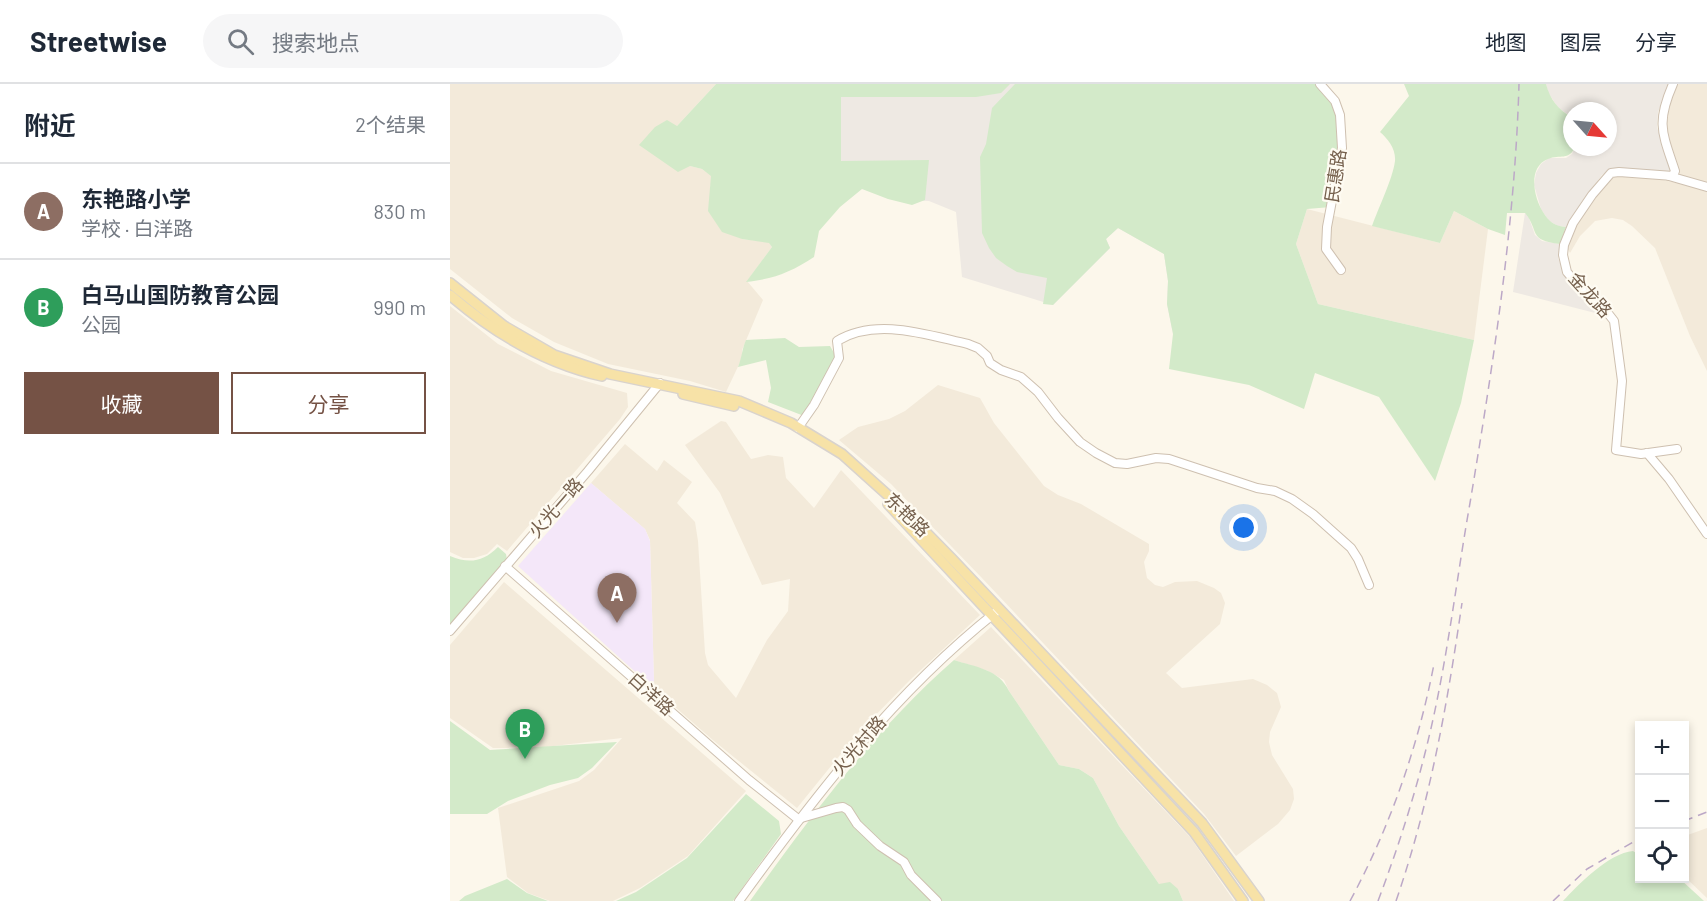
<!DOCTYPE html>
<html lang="zh">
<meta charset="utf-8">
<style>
:root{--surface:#fff;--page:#f6f6f7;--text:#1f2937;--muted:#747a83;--line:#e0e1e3;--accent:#755245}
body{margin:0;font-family:Barlow,"Noto Sans SC",sans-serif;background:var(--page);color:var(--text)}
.controls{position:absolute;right:18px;bottom:18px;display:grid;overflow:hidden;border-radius:0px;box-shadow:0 3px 9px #0003}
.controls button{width:54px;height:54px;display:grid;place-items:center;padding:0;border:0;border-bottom:2px solid var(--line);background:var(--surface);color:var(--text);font:30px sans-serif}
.compass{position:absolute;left:1113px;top:18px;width:54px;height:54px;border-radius:50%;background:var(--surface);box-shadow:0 3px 9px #0003;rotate:117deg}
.you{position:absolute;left:794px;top:444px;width:21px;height:21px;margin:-15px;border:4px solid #fff;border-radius:50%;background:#1a73e8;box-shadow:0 0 0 9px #1a73e833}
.badge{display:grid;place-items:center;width:39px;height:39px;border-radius:50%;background:var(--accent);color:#fff;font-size:20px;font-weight:700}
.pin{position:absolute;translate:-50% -50px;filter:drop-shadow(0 2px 3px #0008)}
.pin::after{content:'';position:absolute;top:32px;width:21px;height:18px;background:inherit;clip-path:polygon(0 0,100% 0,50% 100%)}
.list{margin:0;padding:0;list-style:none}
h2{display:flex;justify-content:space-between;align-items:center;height:78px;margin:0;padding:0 24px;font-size:26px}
h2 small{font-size:20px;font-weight:400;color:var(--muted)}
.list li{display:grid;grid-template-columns:39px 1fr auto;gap:18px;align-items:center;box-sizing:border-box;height:96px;padding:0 24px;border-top:2px solid var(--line)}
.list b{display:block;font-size:22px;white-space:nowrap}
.list p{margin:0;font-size:20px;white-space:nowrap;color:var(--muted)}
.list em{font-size:20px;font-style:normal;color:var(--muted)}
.actions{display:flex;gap:12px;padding:18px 24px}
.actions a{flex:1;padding:14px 0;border:2px solid var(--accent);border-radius:0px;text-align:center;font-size:21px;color:var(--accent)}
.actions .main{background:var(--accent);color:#fff}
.icon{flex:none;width:33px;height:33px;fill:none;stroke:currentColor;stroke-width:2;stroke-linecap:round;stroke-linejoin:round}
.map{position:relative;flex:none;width:1257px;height:817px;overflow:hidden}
header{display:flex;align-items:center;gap:36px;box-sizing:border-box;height:84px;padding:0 30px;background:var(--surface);border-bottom:2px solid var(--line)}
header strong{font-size:28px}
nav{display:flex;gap:33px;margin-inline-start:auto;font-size:21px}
.search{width:420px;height:54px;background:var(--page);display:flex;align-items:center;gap:15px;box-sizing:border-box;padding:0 21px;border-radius:33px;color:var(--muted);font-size:22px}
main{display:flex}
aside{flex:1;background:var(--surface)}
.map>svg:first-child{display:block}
</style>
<header>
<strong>Streetwise</strong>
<div class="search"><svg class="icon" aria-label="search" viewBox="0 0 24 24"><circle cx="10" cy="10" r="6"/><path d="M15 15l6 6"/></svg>搜索地点</div>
<nav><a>地图</a><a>图层</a><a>分享</a></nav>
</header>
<main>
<aside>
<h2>附近<small>2个结果</small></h2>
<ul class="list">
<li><span class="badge" style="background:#8d6e63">A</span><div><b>东艳路小学</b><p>学校 · 白洋路</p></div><em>830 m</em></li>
<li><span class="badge" style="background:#2e9e5b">B</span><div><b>白马山国防教育公园</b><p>公园</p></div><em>990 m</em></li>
</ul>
<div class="actions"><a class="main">收藏</a><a>分享</a></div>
</aside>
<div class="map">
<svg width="1257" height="817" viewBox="0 0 1257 817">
<rect width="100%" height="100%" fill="#fcf7eb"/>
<g fill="#f3eada">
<path d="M 0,0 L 266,0 L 227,42 L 240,82 L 252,85 L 262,92 L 260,106 L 292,155 L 319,158 L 322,163 L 297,197 L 313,216 L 292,266 L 293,272 L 276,308 L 240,297 L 158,280 L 104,258 L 62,234 L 0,185 Z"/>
<path d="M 1226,0 L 1257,0 L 1257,287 L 1240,252 L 1205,164 L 1182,142 L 1173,136 L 1162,134 L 1145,137 L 1130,152 L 1120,169 L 1117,163 L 1123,145 L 1143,115 L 1161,94 L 1174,92 L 1208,95 L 1227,99 L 1230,91 L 1215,42 L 1216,25 Z"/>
<path d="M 857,125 L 990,159 L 1004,127 L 1038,145 L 1024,256 L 868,220 L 846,160 Z"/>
<path d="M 0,222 L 48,260 L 101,287 L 177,309 L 178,323 L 170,335 L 57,467 L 47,460 L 37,470 L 24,474 L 13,474 L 0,468 Z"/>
<path d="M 488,301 L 530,314 L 544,339 L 594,402 L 608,411 L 631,420 L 699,460 L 699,467 L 694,478 L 697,494 L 705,501 L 713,503 L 725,498 L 747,497 L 764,504 L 771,509 L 775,519 L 770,540 L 716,589 L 732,604 L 803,595 L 817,601 L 827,609 L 831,623 L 820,648 L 819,658 L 822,671 L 843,705 L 844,715 L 840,726 L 828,740 L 786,772 L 754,730 L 531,493 L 441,400 L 389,356 L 408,343 L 439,335 L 455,327 Z"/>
<path d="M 271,337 L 276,338 L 301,375 L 318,371 L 333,373 L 336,394 L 364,424 L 391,386 L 530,531 L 460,596 L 407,650 L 347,724 L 264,657 L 201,602 L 204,597 L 200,456 L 195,445 L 141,399 L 175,360 L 207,387 L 214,376 L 242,398 L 227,419 L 245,438 L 248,457 L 255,569 L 258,581 L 286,614 L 317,556 L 338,527 L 340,495 L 312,501 L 270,409 L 235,361 Z"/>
<path d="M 54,498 L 296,707 L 238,772 L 190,804 L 163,817 L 100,817 L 78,809 L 57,793 L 48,724 L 129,697 L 144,686 L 172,654 L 95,663 L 43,664 L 0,634 L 0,561 Z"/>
<path d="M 541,543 L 740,753 L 784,817 L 733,817 L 728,805 L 709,800 L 669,742 L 643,694 L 629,685 L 609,681 L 559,607 L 554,596 L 538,587 L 504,576 Z"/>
<path d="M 1257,744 L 1257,814 L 1234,792 L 1235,752 Z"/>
</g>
<g fill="#eee9e3">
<path d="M 364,0 L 604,0 L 703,25 L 723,250 L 717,220 L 718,197 L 714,170 L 668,144 L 656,155 L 660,164 L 603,221 L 512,193 L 506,128 L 479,117 L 438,115 L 426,103 L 398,96 Z"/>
<path d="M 1096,0 L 1220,0 L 1208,28 L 1207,43 L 1221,88 L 1217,89 L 1167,84 L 1159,86 L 1152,91 L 1132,117 L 1116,143 L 1108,142 L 1099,137 L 1091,125 L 1084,101 L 1086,89 L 1091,80 L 1099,74 L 1116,74 L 1122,70 L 1125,63 L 1158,63 L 1158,27 L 1122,27 L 1122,33 L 1108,24 L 1098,8 Z"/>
<path d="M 1075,129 L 1079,134 L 1085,151 L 1092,157 L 1110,160 L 1108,174 L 1112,184 L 1143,221 L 1153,231 L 1063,208 Z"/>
</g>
<path fill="#f4e7f9" d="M 141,399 L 195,445 L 200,457 L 204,597 L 201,602 L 68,482 Z"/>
<g fill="#d3eac9">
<path d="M 266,0 L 560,0 L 551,9 L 526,13 L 391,13 L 391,77 L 479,76 L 475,116 L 462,121 L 438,115 L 412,105 L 390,123 L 369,147 L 364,173 C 341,188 324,195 296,198 L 322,163 L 319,159 L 292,155 L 272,148 L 258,127 L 261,92 L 252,85 L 240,82 L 228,88 L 189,61 L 205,43 L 217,36 L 227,42 Z"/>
<path d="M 565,0 L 870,0 L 885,17 L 892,64 L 881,123 L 857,125 L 846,160 L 868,220 L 1024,256 L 1011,319 L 985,397 L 929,313 L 865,289 L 854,325 L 799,301 L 719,285 L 723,250 L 717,220 L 718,197 L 714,170 L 668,144 L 656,155 L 660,164 L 603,221 L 593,220 L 597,194 L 567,188 L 557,182 L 546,174 L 539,164 L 532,149 L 530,73 L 536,60 L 542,24 Z"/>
<path d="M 954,0 L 1096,0 C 1100,15 1108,26 1122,33 L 1122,63 L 1125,63 C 1119,77 1110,70 1098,75 C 1077,83 1084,114 1093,128 C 1099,138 1105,142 1116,143 L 1110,160 C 1077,156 1090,147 1075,129 L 1057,129 L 1055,151 L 1038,145 L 1004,127 L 990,159 L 922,142 C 928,125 943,94 945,77 C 946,65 938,55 930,48 L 959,12 Z"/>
<path d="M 335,254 L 349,263 L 380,262 L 387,274 L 354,332 L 318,318 L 321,304 L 316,276 L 288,283 C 292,273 292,265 296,256 Z"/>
<path d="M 48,463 L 56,470 L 57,476 L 0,543 L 0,472 C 19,480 33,478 48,463 Z"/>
<path d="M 504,576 C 525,583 549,585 559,607 L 609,681 L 629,685 L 643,694 L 669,742 L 709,800 L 720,798 L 728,805 L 733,817 L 300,817 C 361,732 425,645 504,576 Z"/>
<path d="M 0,637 L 40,666 L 167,658 L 142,684 L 128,694 L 100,701 L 58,717 L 37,730 L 0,730 Z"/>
<path d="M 296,710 L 329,737 L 331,750 L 283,817 L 166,817 L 186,808 L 237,774 Z"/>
<path d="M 1183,767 L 1189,771 L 1190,794 L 1230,795 L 1254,817 L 1113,817 C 1129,800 1159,769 1183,767 Z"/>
<path d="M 57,795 L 77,809 L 98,817 L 9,817 L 15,812 Z"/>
</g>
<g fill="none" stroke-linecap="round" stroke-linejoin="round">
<g stroke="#cec0b0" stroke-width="10">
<g id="minor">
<path d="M 870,0 L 885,17 L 890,31 L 892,64 L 877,143 L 876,165 L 891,186"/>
<path d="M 1223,0 C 1206,39 1212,48 1225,87 L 1223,92 L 1169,88 L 1161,89 L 1142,111 L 1123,139 L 1114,161 L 1113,171 L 1117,188 L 1138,213 L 1151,225 L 1157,228 L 1164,237 L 1172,297 L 1166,366 L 1191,370 L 1227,365"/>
<path d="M 1219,92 L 1257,103"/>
<path d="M 348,344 L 364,321 L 389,274 L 387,257 C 426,233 477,251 518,260 L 528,264 L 537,272 L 540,279 L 551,286 L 571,293 L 588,308 L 608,334 L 630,358 L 646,369 L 665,379 L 677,380 L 706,374 L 719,375 L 807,404 L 825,407 L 842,415 L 863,430 L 901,464 L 908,475 L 919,501"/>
<path d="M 1197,369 L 1219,395 L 1257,450"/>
<path d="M 55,482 L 299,696 L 348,735 L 386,724 L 393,723 L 398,726 L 407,740 L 430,762 L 454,778 L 461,791 L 487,817"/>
<path d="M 0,547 L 138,387 L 210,299"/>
<path d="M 289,817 C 365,712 444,609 546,528"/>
</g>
</g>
<g stroke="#d9d3cd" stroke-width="12">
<g id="major">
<path d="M 0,199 L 54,242 L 104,271 L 160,290 L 289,317 L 341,339 L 392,370 L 451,423 L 502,475 L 752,739 L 809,817"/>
<path d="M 0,211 C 44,249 95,279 152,292"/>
<path d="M 233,310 L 284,322"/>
<path d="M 438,420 L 744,748 L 793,817"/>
</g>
</g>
<use href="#minor" stroke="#fff" stroke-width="8"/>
<use href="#major" stroke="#f7e2a7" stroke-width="9"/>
<g stroke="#bca8c7" stroke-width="1.5" stroke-dasharray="9 6" stroke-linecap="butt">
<path d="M 1234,737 L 1257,728"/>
<path d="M 900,817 C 940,743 968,663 984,580"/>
<path d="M 928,817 C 948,764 965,711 978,657 C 997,579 1006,498 1020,419 C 1043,281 1065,141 1069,0"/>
<path d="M 946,817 C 980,718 997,622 1012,519"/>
<path d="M 1103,817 L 1137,785 L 1190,754"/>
</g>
</g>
<g text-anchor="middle" stroke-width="4.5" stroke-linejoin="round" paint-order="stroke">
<g font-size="18" fill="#76614e" stroke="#fefbf2">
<text transform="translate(886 92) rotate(-81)" y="6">民惠路</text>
<text transform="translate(1140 211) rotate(48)" y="6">金龙路</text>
<text transform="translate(106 424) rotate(-49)" y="6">火光一路</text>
<text transform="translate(457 431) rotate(44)" y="6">东艳路</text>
<text transform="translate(201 610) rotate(42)" y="6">白洋路</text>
<text transform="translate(409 662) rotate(-49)" y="6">火光村路</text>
</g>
</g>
</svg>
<div class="controls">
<button>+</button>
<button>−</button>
<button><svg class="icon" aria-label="locate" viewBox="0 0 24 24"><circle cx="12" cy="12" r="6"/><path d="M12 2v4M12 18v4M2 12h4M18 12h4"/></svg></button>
</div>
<svg class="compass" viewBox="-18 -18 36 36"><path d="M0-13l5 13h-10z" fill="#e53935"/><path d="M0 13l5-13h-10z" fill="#747a83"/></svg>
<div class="you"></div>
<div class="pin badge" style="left:167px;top:539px;background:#8d6e63">A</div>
<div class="pin badge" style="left:75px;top:675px;background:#2e9e5b">B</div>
</div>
</main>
